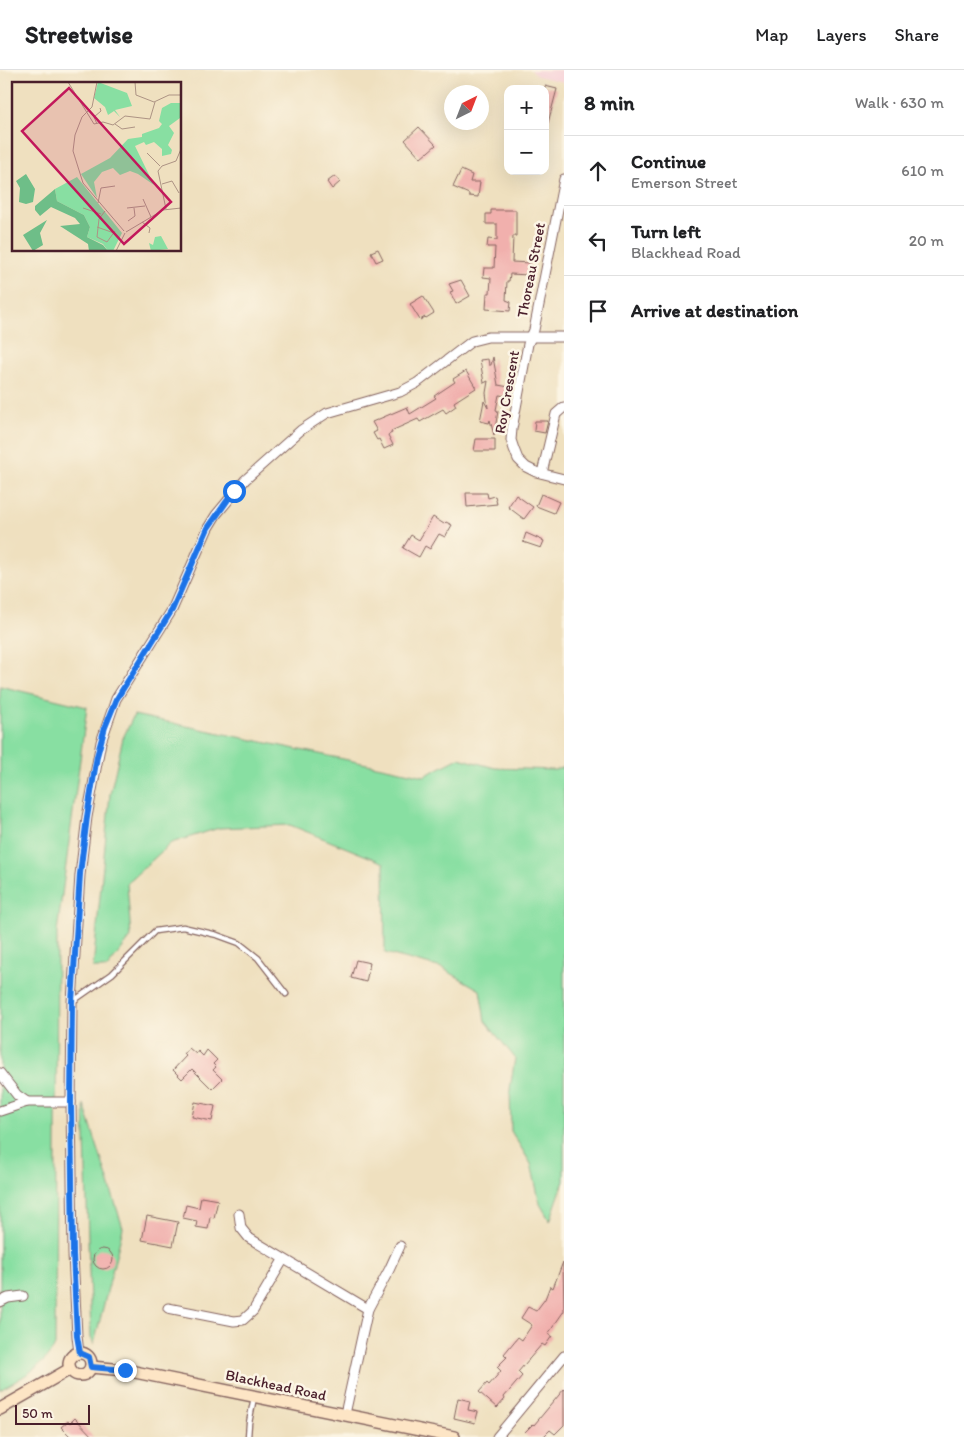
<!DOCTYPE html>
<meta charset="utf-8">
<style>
:root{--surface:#fff;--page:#f2f2f2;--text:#202124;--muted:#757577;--line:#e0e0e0}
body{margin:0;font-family:Itim,sans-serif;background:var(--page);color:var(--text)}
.controls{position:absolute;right:15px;top:15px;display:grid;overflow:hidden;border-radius:10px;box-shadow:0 5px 20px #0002}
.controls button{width:45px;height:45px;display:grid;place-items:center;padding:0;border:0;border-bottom:1px solid var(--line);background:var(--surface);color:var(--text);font:25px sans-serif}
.compass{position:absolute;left:444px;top:15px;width:45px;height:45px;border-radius:50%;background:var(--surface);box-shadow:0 5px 20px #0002;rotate:42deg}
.scale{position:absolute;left:15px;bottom:12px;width:75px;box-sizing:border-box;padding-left:5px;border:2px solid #4a1f2b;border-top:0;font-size:14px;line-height:18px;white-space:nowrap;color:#4a1f2b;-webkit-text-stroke:4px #fcf5e5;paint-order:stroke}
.stop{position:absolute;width:15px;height:15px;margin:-11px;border:4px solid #1a73e8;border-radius:50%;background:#fff}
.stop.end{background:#1a73e8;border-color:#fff;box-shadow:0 1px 5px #0008}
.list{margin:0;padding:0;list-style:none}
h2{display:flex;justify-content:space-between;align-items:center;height:65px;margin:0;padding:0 20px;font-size:21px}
h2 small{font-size:16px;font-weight:400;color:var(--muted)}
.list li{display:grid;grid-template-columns:32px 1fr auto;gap:15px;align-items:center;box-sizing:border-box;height:70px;padding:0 20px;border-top:1px solid var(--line)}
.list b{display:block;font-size:19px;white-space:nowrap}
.list p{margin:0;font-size:16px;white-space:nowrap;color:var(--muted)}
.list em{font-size:16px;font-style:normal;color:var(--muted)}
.icon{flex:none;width:28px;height:28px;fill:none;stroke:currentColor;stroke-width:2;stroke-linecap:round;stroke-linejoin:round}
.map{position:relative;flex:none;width:564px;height:1367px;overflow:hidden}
header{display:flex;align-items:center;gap:30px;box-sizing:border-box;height:70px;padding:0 25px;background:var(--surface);border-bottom:1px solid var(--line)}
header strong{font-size:24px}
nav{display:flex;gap:28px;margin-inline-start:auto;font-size:18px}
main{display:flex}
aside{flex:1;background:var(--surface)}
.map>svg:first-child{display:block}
</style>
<header>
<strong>Streetwise</strong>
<nav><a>Map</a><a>Layers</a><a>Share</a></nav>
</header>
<main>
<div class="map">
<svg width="564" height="1367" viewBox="0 0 564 1367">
<rect width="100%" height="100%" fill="#fcf5e5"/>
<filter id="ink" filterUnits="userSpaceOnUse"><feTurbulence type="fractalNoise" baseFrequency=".02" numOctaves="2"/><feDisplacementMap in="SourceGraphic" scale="10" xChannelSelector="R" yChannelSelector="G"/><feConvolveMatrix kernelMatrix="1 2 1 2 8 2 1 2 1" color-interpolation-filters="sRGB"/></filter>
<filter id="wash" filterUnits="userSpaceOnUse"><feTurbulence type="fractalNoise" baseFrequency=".0096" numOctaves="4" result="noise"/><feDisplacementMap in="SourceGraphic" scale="20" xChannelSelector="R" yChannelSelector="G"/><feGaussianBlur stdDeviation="1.12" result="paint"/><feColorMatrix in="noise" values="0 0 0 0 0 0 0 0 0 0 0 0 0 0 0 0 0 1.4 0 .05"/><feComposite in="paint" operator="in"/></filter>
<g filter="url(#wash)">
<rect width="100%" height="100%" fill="#efe0bf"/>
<path fill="#f6cfd8" d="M 531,0 L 564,0 L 564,12 L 537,6 Z"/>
<g fill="#88dfa2" stroke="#697f66">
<path d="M 0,616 L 87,637 L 57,862 L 55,1276 C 44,1297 19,1309 0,1320 Z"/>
<path d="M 134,645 L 424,706 L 459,688 L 495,698 L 555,700 L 564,697 L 564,1111 L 550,1151 L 540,1134 L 531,1094 L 511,1061 L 510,1019 L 515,988 L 485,951 L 480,920 L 442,898 L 385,883 L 384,793 L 290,755 L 219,758 L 171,773 L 127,813 L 131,867 L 107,898 L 93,898 L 110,724 L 123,668 Z"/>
<path d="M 84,1034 L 123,1158 L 94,1274 L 91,1268 Z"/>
</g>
<g id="blocks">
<g fill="#f1b0ad">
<path d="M 545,16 L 557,19 L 548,53 L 545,53 Z"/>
<path d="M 419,57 L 436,75 L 421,88 L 405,70 Z"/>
<path d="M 461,100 L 472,105 L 470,112 L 480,112 L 478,127 L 469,126 L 469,124 L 453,117 Z"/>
<path d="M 335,106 L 340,112 L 332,119 L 327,112 Z"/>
<path d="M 491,140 L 516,140 L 516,166 L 513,166 L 512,192 L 530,193 L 529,205 L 510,204 L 509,211 L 507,211 L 506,230 L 511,232 L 510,241 L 486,239 L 487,223 L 490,223 L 491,208 L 483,207 L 484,198 L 494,198 L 495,177 L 487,177 L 488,169 L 497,170 L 497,154 L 486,154 L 486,144 L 491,144 Z"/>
<path d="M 378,179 L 383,189 L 376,192 L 371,182 Z"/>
<path d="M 461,210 L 470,226 L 456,234 L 450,222 L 453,221 L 449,214 Z"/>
<path d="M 423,226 L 434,243 L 426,248 L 425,247 L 420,250 L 410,234 Z"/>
<path d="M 493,287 L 498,315 L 509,317 L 507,326 L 499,325 L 496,340 L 498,341 L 494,365 L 490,350 L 489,353 L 480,351 L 484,331 L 488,338 L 486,323 L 488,311 L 484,313 L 480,290 L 488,289 L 489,295 L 491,295 Z"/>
<path d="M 466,301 L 476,318 L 454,332 L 456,336 L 446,343 L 443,339 L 420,352 L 418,349 L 391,361 L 392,363 L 388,365 L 393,375 L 384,379 L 379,369 L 377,370 L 373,363 L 377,361 L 372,352 L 407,337 L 410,344 L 436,328 L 434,326 L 455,312 L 453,309 Z"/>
<path d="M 535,351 L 548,351 L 545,363 L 534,361 Z"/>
<path d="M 476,369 L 495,369 L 495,381 L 474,381 Z"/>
<path d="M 466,423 L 487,423 L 488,428 L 495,426 L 497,434 L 467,437 Z"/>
<path d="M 541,424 L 559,432 L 554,443 L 536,436 Z"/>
<path d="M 516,425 L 533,437 L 524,449 L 508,437 Z"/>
<path d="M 433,447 L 444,454 L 446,452 L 452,455 L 445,467 L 439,464 L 430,479 L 425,476 L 419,487 L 403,478 L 411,465 L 419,470 Z"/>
<path d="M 526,463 L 544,471 L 541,478 L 523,472 Z"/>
<path d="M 356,890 L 370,893 L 366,912 L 351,908 Z"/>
<path d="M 189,978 L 196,984 L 198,981 L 203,986 L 207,980 L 217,990 L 213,994 L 216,997 L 213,1000 L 222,1009 L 212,1019 L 192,999 L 182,1009 L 173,1000 L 186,986 L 184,984 Z"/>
<path d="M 195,1032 L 215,1036 L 212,1051 L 192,1047 Z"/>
<path d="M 201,1127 L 218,1130 L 214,1148 L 210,1147 L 208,1159 L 196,1157 L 197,1151 L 183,1148 L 186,1135 L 199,1138 Z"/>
<path d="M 147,1146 L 178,1152 L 173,1176 L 142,1170 Z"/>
<circle cx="103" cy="1189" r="10"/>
<path d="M 563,1192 L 564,1241 L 548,1264 L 552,1266 L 545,1276 L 542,1274 L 518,1302 L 522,1306 L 504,1327 L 505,1329 L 497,1338 L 479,1322 L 487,1313 L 489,1315 L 501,1301 L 497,1297 L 507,1287 L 504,1284 L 518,1267 L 522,1270 L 532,1255 L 521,1248 L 528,1237 L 536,1241 L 545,1229 L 550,1216 L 553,1218 Z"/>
<path d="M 564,1319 L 564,1355 L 555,1364 L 550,1360 L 543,1367 L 528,1367 L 524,1363 L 533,1354 L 534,1355 Z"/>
<path d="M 458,1328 L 470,1331 L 468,1340 L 478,1342 L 475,1353 L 454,1348 Z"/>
<path d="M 75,1348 L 93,1367 L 71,1367 L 61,1357 L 68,1351 L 70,1353 Z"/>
</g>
</g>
</g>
<g filter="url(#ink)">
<use href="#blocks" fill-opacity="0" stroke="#84635f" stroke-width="1"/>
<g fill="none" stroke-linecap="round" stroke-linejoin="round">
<g stroke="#84635f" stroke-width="7">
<g id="service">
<path d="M 72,932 L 112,904 L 155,861 L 183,857 L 217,865 L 239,873 L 258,888 L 286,924"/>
<path d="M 248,1367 L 249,1353 L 254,1327"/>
</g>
</g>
<g stroke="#84635f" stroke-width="11">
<g id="minor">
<path d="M 564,109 L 534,260 L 528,274 L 512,359 L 511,370 L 514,379 L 518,389 L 526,397 L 536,402 L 564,409"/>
<path d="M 542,403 L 556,344 L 564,337"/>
<path d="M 0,1003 L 17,1025 L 27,1032"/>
<path d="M 0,1041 L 27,1032 L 71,1032"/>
<path d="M 239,1144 L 241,1158 L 249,1168 L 368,1239"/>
<path d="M 0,1232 L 8,1228 L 23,1226"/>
<path d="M 168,1238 L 234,1251 L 243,1250 L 253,1241 L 283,1190"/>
<path d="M 79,1283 L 77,1266 L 73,1184 L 71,1032 L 72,932 L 80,805 L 87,747 L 101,672 L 116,629 L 172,540 L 208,458 L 216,445 L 245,410 L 301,360 L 327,343 L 400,322 L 417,313 L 472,271 L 488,267 L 564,267"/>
<path d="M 345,1344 L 368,1239 L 389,1200 L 400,1176"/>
<path d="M 497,1367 L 564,1286"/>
</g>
</g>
<g stroke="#84635f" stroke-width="14">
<g id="secondary">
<circle cx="80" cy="1294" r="11"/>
<path d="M 91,1297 L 125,1300 L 454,1367"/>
<path d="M 0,1339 L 70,1299"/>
</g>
</g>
<use href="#service" stroke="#fff" stroke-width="4.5"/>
<use href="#minor" stroke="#fff" stroke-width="9"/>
<use href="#secondary" stroke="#fde5c5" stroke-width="11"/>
</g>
</g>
<g fill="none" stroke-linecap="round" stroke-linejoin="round" filter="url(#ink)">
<path stroke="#1a73e8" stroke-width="6" d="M 125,1300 L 91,1297 L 89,1287 L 80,1283 L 77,1266 L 73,1184 L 71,1032 L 72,932 L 80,804 L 87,747 L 97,686 L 105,657 L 116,630 L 172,540 L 208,458 L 234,421"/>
</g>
<g text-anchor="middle" stroke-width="5" stroke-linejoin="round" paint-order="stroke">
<g font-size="15" fill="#4a1f2b" stroke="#fcf5e5">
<text transform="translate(531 200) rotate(-79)" y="5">Thoreau Street</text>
<text transform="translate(507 322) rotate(-80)" y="5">Roy Crescent</text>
<text transform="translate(276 1315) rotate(12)" y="5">Blackhead Road</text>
</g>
</g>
<g transform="translate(12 12)">
<rect width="169" height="169" fill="#efe0bf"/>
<path d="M 86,0 L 115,11 L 120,24 L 103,28 L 108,35 L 102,29 L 96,33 L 93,25 L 82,16 ZM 159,21 L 169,21 L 169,28 L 168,36 L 157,44 L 162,51 L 156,63 L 160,68 L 159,72 L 150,74 L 150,67 L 142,60 L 134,63 L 132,60 L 123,64 L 142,103 L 126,92 L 118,89 L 108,93 L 101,86 L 90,90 L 82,100 L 85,116 L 69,92 L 98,76 L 116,57 L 130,55 L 130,52 L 147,46 L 150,42 L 147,39 L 150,26 ZM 65,95 L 110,151 L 101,169 L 96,169 L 91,162 L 75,155 L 78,145 L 72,133 L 45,119 L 43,107 ZM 149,154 L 156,167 L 139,169 L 137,161 L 141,163 L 143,155 Z" fill="#88dfa2"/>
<path d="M 14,92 L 23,107 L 21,120 L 14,122 L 7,120 L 8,106 L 4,99 ZM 43,107 L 45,119 L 72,133 L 78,145 L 75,155 L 91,163 L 96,169 L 77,169 L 76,162 L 48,144 L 68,142 L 63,136 L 39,125 L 28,134 L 23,128 L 23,124 ZM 35,138 L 28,151 L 31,163 L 21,169 L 11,153 Z" fill="#6ebe88"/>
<path fill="none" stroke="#ad9384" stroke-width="1" d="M 56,0 L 82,42 L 91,40 L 101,43 L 113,34 L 138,37 L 143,20M 85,0 L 80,25 L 70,35 L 63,53 L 61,69 L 71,101 L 112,149M 123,0 L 124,13 L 142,20 L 157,13 L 169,13M 85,42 L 82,35 L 89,29 L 88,26M 103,42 L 110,47 L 123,45M 135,71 L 148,84M 150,102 L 160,99 L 167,111M 131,117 L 139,135M 86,121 L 89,106 L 103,104M 71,126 L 89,132M 115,126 L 133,124M 154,127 L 146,89 L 150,84 L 164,79 L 169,67M 93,129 L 87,137 L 85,155 L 95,160 L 103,149M 116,139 L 123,134 L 122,126M 130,140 L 138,146 L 137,151M 85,145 L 102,151M 114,150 L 151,128 L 169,126M 104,169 L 113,151"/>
<path fill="#c2185b" fill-opacity="0.15" stroke="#c2185b" stroke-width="2.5" d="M 57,6 L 159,120 L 112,162 L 10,49 Z"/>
<rect width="169" height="169" fill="none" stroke="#4a1f2b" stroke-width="2.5"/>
</g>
</svg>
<div class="controls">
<button>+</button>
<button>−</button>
</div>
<svg class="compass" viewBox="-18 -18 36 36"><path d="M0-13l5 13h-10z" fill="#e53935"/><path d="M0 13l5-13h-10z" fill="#757577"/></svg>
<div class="scale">50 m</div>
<div class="stop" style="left:234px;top:421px"></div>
<div class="stop end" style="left:125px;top:1300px"></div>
</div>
<aside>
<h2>8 min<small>Walk · 630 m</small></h2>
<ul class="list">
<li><svg class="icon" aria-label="ahead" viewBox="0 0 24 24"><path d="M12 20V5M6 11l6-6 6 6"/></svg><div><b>Continue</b><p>Emerson Street</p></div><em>610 m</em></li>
<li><svg class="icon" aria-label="left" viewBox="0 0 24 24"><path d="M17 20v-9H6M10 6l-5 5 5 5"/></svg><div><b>Turn left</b><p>Blackhead Road</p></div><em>20 m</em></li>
<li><svg class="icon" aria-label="arrive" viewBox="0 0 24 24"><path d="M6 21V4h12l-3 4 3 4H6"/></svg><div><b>Arrive at destination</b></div></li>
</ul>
</aside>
</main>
